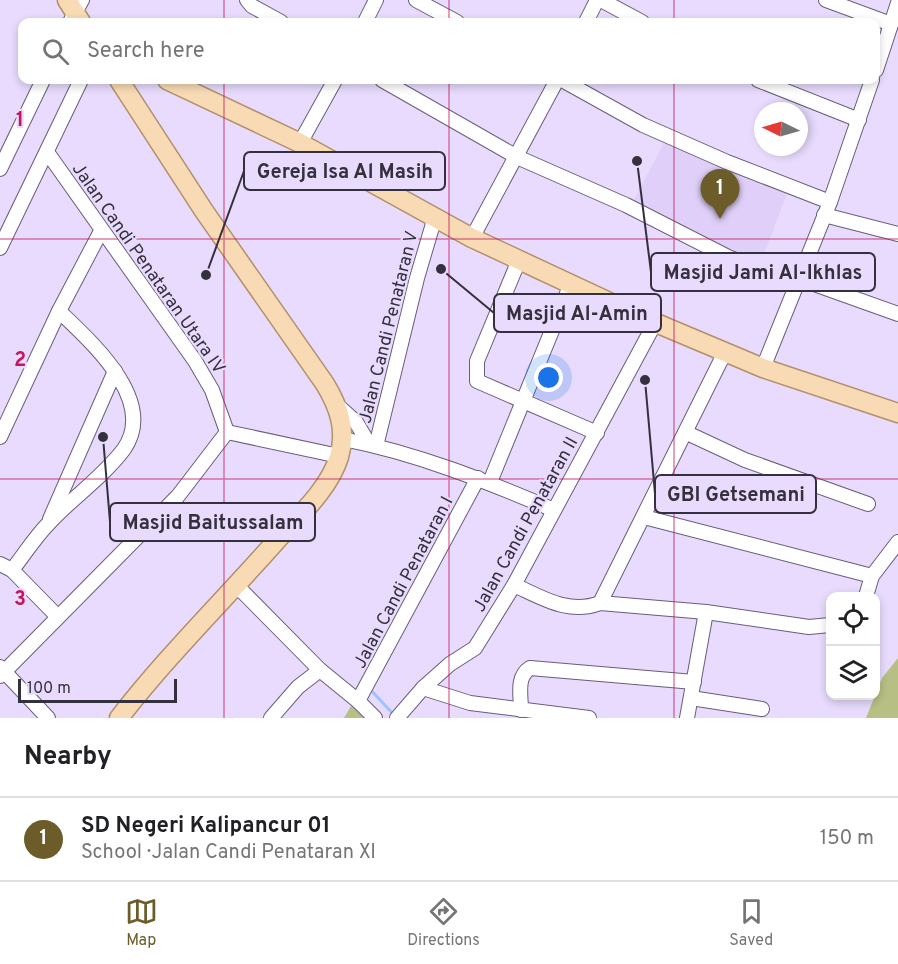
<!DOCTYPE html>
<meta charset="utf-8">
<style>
:root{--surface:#fff;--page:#f2f2f2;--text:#202124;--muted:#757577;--line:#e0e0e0;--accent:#6b5c29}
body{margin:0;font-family:Overpass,sans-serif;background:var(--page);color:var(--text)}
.controls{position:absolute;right:18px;bottom:18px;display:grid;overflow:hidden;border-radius:12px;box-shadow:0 3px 9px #0003}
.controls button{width:54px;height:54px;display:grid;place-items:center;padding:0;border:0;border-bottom:2px solid var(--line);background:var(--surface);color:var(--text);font:30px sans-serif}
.compass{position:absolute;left:754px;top:102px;width:54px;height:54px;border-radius:50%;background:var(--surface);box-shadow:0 3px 9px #0003;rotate:275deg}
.scale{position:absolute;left:18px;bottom:15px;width:159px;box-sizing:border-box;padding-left:6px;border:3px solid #35303d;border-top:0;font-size:16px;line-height:21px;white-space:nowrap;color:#35303d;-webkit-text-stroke:4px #e8dbfd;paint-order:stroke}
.you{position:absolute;left:549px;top:378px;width:21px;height:21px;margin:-15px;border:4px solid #fff;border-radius:50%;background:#1a73e8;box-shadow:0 0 0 9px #1a73e833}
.badge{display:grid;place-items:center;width:39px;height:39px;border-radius:50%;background:var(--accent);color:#fff;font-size:20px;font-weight:700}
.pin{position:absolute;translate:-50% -50px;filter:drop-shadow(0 2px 3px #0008)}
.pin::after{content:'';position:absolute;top:32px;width:21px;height:18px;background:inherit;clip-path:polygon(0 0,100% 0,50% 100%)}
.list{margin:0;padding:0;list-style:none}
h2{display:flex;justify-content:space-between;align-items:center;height:78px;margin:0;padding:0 24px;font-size:26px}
h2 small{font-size:20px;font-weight:400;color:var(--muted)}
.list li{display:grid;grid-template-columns:39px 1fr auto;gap:18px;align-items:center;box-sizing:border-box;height:84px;padding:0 24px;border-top:2px solid var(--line)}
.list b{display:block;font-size:22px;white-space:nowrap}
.list p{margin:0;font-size:20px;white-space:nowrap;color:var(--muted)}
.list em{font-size:20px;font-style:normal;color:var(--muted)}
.icon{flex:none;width:33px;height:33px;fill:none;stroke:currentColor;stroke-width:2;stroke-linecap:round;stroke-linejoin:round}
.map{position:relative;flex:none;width:898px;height:718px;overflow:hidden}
.search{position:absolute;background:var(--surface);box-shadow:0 3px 9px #0003;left:18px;right:18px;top:18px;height:66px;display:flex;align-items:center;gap:15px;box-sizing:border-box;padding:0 21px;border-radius:12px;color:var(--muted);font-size:22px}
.sheet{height:162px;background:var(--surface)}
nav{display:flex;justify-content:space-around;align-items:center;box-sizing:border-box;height:84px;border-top:2px solid var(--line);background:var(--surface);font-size:16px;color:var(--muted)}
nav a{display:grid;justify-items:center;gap:3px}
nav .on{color:var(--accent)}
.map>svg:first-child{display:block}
</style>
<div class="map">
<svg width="898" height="718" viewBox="0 0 898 718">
<rect width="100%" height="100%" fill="#e8dbfd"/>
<path fill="#e0d0f9" d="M 664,143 L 788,191 L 760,265 L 694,236 L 632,203 Z"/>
<g fill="#b7bf84">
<path d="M 898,658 L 898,718 L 866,718 L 882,678 Z"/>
<path d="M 351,706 L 369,718 L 344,718 Z"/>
</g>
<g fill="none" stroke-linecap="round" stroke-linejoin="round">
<path stroke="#9ec4ff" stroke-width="3" d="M 369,688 L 395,716"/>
<g stroke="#695d7b" stroke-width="16">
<g id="minor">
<path d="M 247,0 L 252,6 L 281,22"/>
<path d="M 416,0 L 457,22"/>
<path d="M 601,0 L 642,22"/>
<path d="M 826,0 L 891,24"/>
<path d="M 70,22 L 82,0"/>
<path d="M 365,22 L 376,0"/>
<path d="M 586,22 L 597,0"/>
<path d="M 876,70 L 898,3"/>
<path d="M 382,80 L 517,157 L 626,205 L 728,257 L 798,285"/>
<path d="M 562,80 L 643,125 L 727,162 L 830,202"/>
<path d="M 758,80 L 859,120"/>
<path d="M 300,143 L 335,80"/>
<path d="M 47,152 L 195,361 L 212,390 L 227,432"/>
<path d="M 0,169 L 43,80"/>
<path d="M 824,215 L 898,234"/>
<path d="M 472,238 L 557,80"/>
<path d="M 0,248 L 81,80"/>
<path d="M 519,260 L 477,361 L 477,381 L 597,433"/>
<path d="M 800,279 L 898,314"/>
<path d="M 763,368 L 830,202 L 872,80"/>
<path d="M 338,406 L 356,422 L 369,444"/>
<path d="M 227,432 L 339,456"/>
<path d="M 687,433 L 745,460 L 868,504"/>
<path d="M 0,437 L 59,311 L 101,231"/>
<path d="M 343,439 C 416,453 486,481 554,510"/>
<path d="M 376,446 L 417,278 L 435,217"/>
<path d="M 490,482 L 571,284"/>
<path d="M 644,517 L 872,576"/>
<path d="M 50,519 L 115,371"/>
<path d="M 0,564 L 12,570 L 58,617"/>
<path d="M 12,570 C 24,555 35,537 49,523 C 72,498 103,477 124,449 C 158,400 90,341 59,311"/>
<path d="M 236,585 L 320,670 L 358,701 L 375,718"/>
<path d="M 514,585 C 543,598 569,615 600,603 L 706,612 L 809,627 L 830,625"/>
<path d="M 866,596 L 872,576 L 898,542"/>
<path d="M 600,603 L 725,352"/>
<path d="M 0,667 L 48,718"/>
<path d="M 0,676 L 178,496 L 227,432"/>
<path d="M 423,688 L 470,703 L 589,718"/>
<path d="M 691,698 L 762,709"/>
<path d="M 358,701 L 478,478"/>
<path d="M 521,710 C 521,695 516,677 530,668 L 694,682"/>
<path d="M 271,718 L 298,687 L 320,670"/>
<path d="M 397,718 L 423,688 L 450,664 L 475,648 L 514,585 L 655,323"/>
<path d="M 687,718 L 706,612"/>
</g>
</g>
<g stroke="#b1906b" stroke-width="21">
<g id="major">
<path d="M 67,0 L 81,22"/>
<path d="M 167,80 L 300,143 L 472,238 L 637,315 L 763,368 L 898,413"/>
<path d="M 119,718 C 168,655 224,600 277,540 C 299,516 329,489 339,457 C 347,430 339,407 325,384 L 204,211 L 119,80"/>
</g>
</g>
<use href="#minor" stroke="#fff" stroke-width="14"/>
<use href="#major" stroke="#f8dbb5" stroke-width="18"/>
</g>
<path fill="none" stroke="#c2185b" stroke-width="1.5" stroke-opacity="0.55" d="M 224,0 L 224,22M 449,0 L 449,22M 674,0 L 674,22M 224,80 L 224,718M 449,80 L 449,718M 674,80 L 674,718M 0,239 L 898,239M 0,479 L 898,479"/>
<g text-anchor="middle" stroke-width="4.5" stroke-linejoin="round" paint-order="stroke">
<g font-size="18" fill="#35303d" stroke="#e8dbfd">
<text transform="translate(149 268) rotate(55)" y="6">Jalan Candi Penataran Utara IV</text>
<text transform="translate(388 327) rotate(-76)" y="6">Jalan Candi Penataran V</text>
<text transform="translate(525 524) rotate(-61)" y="6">Jalan Candi Penataran II</text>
<text transform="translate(403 582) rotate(-62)" y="6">Jalan Candi Penataran I</text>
</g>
</g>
<g font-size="20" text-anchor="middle" font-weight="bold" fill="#c2185b" stroke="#e8dbfd" stroke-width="4.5" stroke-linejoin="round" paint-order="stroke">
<text x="20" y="126">1</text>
<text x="20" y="366">2</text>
<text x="20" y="605">3</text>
</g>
<path fill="none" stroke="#35303d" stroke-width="2" d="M206 275L244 171M637 161L651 272M441 269L494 313M645 380L655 494M103 437L110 522"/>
<g fill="#35303d" stroke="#e8dbfd" stroke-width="2">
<circle cx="206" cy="275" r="6"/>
<circle cx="637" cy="161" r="6"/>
<circle cx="441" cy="269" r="6"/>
<circle cx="645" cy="380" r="6"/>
<circle cx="103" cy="437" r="6"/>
</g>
<g fill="#e8dbfd" stroke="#35303d" stroke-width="2">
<rect x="244" y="152" width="201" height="38" rx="6"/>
<rect x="651" y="253" width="224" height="38" rx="6"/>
<rect x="494" y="294" width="167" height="38" rx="6"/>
<rect x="655" y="475" width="161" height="38" rx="6"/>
<rect x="110" y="503" width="205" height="38" rx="6"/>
</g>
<g font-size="20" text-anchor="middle" font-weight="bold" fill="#35303d">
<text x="345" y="178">Gereja Isa Al Masih</text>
<text x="763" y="279">Masjid Jami Al-Ikhlas</text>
<text x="577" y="320">Masjid Al-Amin</text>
<text x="736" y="501">GBI Getsemani</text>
<text x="213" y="529">Masjid Baitussalam</text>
</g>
</svg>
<div class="controls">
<button><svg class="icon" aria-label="locate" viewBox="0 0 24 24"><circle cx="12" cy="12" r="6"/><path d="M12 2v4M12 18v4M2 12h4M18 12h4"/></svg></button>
<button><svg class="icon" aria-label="layers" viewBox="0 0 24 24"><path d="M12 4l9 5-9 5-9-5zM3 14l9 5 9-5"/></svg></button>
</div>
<svg class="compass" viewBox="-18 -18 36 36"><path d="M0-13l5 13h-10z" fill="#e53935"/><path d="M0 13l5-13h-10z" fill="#757577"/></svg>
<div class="scale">100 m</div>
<div class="you"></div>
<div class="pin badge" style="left:720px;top:219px">1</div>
<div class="search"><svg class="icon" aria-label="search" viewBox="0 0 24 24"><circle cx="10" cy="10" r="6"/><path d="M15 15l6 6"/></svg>Search here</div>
</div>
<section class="sheet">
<h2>Nearby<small></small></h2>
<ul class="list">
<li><span class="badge">1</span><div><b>SD Negeri Kalipancur 01</b><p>School · Jalan Candi Penataran XI</p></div><em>150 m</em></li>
</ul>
</section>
<nav>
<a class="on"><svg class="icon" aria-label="map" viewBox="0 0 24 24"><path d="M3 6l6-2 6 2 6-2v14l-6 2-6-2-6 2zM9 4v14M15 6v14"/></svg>Map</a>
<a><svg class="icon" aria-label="directions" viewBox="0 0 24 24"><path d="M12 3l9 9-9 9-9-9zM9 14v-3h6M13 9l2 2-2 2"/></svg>Directions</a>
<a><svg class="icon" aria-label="saved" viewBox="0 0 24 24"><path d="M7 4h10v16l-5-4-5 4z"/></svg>Saved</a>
</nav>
